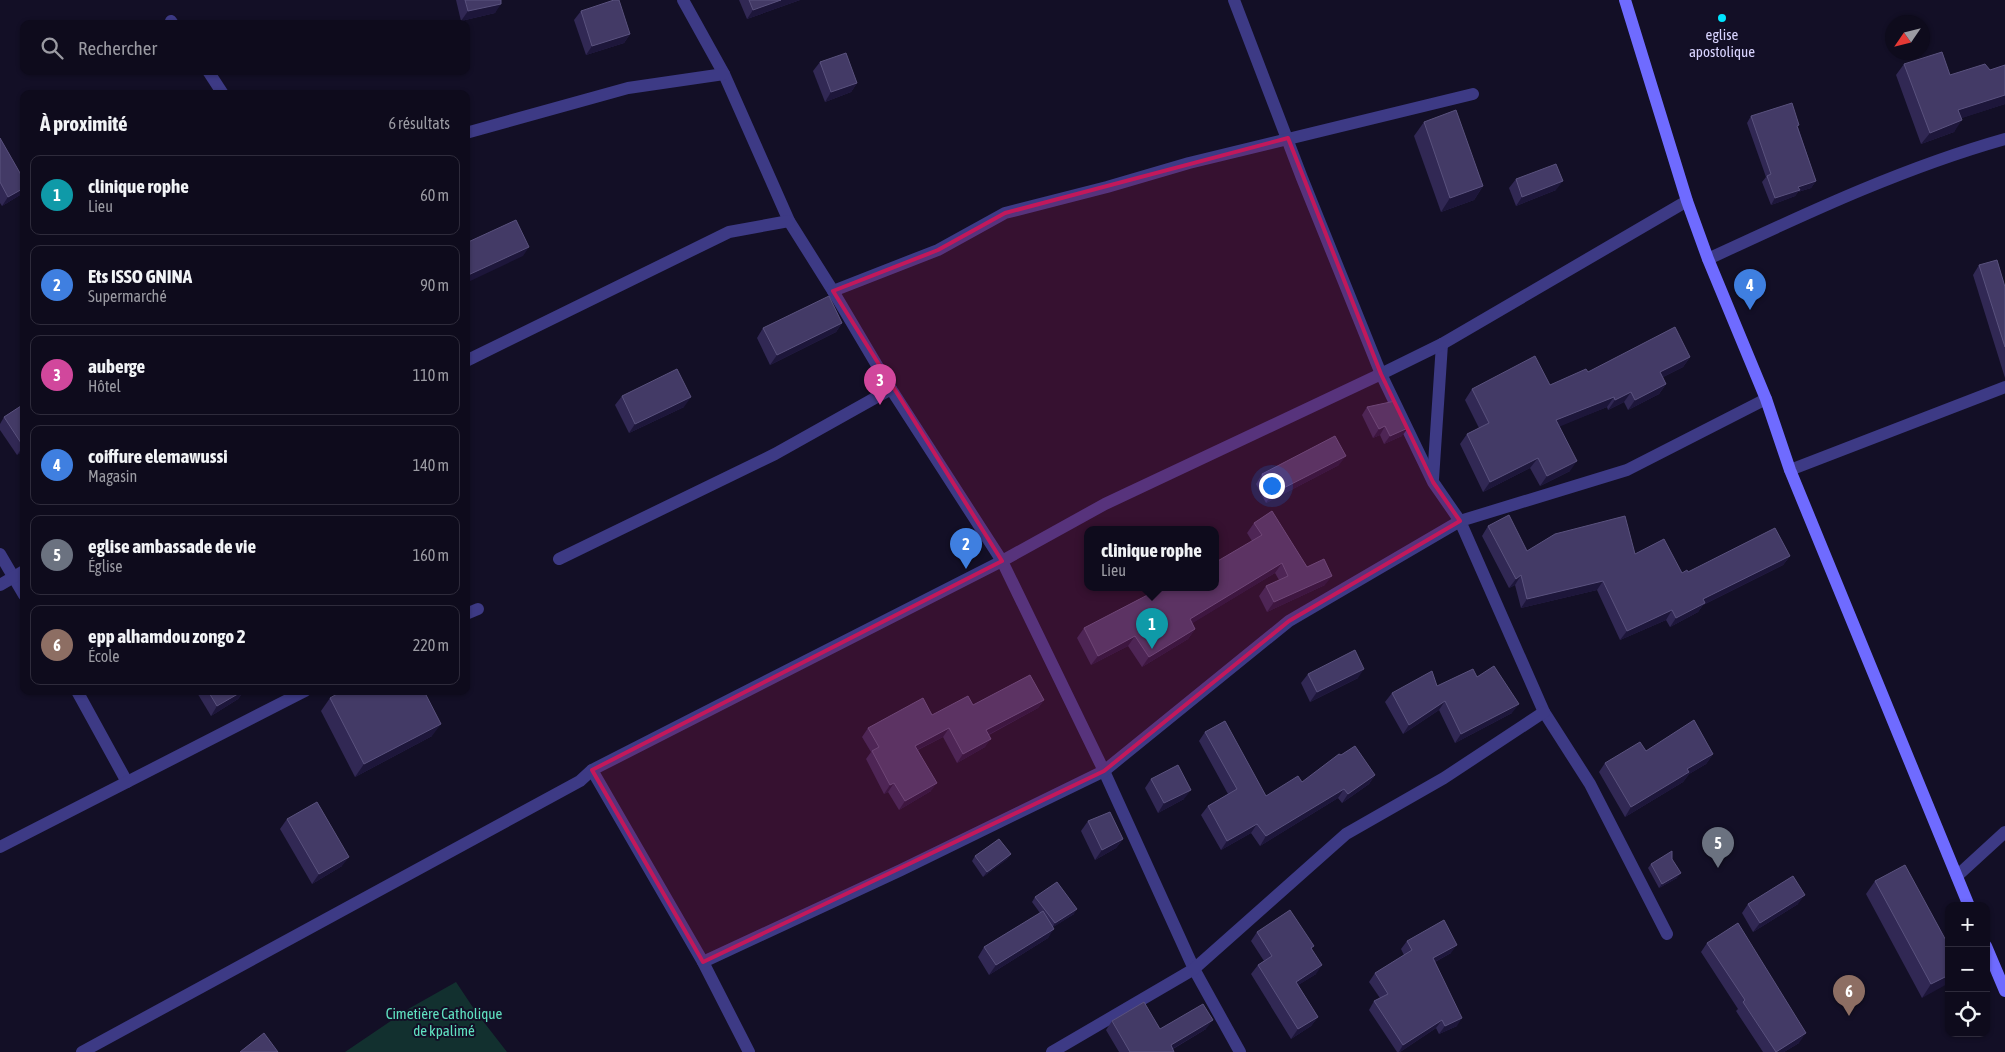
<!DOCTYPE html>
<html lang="fr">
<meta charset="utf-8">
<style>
:root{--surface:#0e0b1c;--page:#171425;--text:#f1f3f6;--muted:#9b9ba3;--line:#2e2b3b;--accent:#8c9099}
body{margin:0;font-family:"Asap Condensed",sans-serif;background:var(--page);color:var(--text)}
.controls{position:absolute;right:15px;bottom:15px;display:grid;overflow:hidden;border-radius:10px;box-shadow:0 1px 4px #0004}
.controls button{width:45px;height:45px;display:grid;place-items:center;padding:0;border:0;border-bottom:1px solid var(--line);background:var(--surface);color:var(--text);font:25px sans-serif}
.compass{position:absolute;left:1885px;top:15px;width:45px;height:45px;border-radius:50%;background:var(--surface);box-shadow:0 1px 4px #0004;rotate:235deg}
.you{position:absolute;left:1271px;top:485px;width:18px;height:18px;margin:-12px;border:4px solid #fff;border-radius:50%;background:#1a73e8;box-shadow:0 0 0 8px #1a73e833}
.badge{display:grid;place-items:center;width:32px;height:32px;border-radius:50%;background:var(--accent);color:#fff;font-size:16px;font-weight:700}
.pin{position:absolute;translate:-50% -41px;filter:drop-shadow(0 1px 2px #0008)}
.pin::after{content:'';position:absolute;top:26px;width:18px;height:15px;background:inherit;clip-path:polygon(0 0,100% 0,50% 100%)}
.popup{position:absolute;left:1084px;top:526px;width:135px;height:65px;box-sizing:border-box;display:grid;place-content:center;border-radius:10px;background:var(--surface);filter:drop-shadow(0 1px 4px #0005);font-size:16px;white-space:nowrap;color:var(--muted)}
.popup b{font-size:19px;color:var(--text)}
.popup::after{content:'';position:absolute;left:50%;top:100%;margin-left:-10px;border:10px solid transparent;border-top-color:var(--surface)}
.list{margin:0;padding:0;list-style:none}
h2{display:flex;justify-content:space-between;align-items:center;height:65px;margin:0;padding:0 20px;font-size:21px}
h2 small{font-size:16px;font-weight:400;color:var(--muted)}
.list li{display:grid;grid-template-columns:32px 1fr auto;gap:15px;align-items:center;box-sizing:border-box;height:80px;margin:0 10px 10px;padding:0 10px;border:1px solid var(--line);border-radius:10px}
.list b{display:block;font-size:19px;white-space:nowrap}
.list p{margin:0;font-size:16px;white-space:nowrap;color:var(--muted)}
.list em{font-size:16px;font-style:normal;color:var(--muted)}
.icon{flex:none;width:28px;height:28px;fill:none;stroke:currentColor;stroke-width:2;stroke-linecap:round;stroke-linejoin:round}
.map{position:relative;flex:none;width:2005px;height:1052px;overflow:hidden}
.search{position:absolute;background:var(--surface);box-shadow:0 1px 4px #0004;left:20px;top:20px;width:450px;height:55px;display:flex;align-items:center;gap:12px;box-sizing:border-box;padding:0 18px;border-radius:10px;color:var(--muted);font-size:19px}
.panel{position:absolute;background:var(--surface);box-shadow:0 1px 4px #0004;left:20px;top:90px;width:450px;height:605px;border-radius:10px}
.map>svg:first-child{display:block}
</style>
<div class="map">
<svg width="2005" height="1052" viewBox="0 0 2005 1052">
<rect width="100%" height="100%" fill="#130f26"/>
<path fill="#12302f" d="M 456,982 L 476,1012 L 507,1052 L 345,1052 L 410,1008 Z"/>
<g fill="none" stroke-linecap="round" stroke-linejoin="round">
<g stroke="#3d3a85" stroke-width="12">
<path d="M 683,0 L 724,74 L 789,221 L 833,291 L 891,389 L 1002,561 L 1104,771 L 1194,969 L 1240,1052"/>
<path d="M 1234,0 L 1302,178 L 1381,374 L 1433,482 L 1460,521 L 1544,712 L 1590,784 L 1667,934"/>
<path d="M 171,21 L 173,24"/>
<path d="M 208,71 L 223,94"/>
<path d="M 466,133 L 628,88 L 724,74"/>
<path d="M 1708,259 C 1805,214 1902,168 2005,139"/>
<path d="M 833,291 L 938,250 L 1005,213 L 1107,187 L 1189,163 L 1473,94"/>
<path d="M 466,361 L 729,232 L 789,221"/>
<path d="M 1790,470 L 2005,387"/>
<path d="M 1433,479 L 1442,344"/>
<path d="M 0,554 L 24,595"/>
<path d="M 559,559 L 775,454 L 891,389"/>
<path d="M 0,585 L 24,571"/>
<path d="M 466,614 L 478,609"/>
<path d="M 77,691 L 127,782"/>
<path d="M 592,770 L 703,962 L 749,1052"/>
<path d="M 0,847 L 305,691"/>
<path d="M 1957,876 L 2005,832"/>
<path d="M 703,962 L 901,870 L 1104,771 L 1289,621 L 1460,521 L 1627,470 L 1766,399"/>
<path d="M 82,1052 L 580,781 L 592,770 L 1002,561 L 1105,504 L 1381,374 L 1442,344 L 1687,201"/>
<path d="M 1052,1052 L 1194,969 L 1346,834 L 1444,778 L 1544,712"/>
</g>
<g stroke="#6f6bff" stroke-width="12">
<path d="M 1625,0 L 1687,201 L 1708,259 L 1766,399 L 1790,470 L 1969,906"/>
<path d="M 1986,946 L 2005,991"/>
</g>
</g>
<g fill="#312854">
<path d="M 456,0 L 501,0 L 495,13 L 461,21 Z"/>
<path d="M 739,0 L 800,0 L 747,19 Z"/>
<path d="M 581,11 L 630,34 L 624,43 L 586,55 L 574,20 Z"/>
<path d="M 820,62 L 857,83 L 851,92 L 825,102 L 813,71 Z"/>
<path d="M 1904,64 L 1950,75 L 1990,70 L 2005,65 L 2005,104 L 1961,118 L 1954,132 L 1921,144 L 1896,75 Z"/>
<path d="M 1751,116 L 1798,127 L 1816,181 L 1811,188 L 1798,192 L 1795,196 L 1771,205 L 1762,182 L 1766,177 L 1747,123 Z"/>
<path d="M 1424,122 L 1483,186 L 1474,200 L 1441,212 L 1414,136 Z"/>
<path d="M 0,138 L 20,195 L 2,206 L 0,203 Z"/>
<path d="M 1516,179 L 1556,190 L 1516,206 L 1509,188 Z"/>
<path d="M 1979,265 L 2005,287 L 2005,378 L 1973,275 Z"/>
<path d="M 842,323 L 836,332 L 770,365 L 757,338 L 763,328 Z"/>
<path d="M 1690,357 L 1683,367 L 1663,377 L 1666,384 L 1659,394 L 1628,410 L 1624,402 L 1608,410 L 1607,407 L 1559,426 L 1570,471 L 1540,486 L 1530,468 L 1483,492 L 1460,444 L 1467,434 L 1479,428 L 1465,400 L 1472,389 L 1550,385 L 1588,372 Z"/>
<path d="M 622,396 L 684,407 L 629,433 L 615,405 Z"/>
<path d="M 24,404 L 24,450 L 17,455 L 0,430 L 0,424 L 4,417 Z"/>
<path d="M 1367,407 L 1402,436 L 1384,444 L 1380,435 L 1373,438 L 1362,415 Z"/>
<path d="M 1339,465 L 1266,503 L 1256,484 L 1262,474 Z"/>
<path d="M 1254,523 L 1307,567 L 1325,585 L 1267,612 L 1259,596 L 1266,586 L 1279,580 L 1275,573 L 1192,623 L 1195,629 L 1188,639 L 1142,667 L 1128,646 L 1091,665 L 1077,638 L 1084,628 L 1216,588 L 1252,541 L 1247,533 Z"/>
<path d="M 1488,526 L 1527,551 L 1635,554 L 1682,573 L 1790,556 L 1783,565 L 1703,605 L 1698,612 L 1670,627 L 1666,620 L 1620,640 L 1597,590 L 1521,608 L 1515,585 L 1509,588 L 1482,536 Z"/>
<path d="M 1308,674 L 1358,678 L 1310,702 L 1301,683 Z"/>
<path d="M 1477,677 L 1512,713 L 1455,743 L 1439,710 L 1403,734 L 1385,702 L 1392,693 L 1437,686 Z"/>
<path d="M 196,691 L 244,691 L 238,699 L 211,716 Z"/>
<path d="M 330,698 L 432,736 L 355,777 L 321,711 Z"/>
<path d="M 1044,700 L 1038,708 L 989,735 L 985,747 L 957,763 L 943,737 L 918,750 L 931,791 L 899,810 L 888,792 L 884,794 L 866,759 L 871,752 L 862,737 L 868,728 L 932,715 L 973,705 Z"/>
<path d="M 1205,732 L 1266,796 L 1302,782 L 1341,755 L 1375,775 L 1369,784 L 1342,803 L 1338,798 L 1260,846 L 1251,833 L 1221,850 L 1201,815 L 1208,806 L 1228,794 L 1199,741 Z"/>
<path d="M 1646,751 L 1713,754 L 1706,764 L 1689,774 L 1683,782 L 1625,817 L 1599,772 L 1605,763 Z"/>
<path d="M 1151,779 L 1184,799 L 1158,813 L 1145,788 Z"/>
<path d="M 287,819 L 342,866 L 312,884 L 280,829 Z"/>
<path d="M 1088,821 L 1123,839 L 1116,848 L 1095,860 L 1081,831 Z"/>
<path d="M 1011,854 L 1007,859 L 983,877 L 972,861 L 975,856 Z"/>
<path d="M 1672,859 L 1677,878 L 1659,888 L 1648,868 L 1651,864 Z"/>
<path d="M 1875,881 L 1949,975 L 1922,998 L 1866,894 Z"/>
<path d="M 1035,897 L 1074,914 L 1053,927 L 1048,938 L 989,975 L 978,957 L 984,947 L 1040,913 L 1032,902 Z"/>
<path d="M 1748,904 L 1798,904 L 1753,932 L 1742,913 Z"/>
<path d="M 1257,932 L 1312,949 L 1316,974 L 1298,985 L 1318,1017 L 1311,1026 L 1291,1039 L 1251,974 L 1258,965 L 1264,961 L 1251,941 Z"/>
<path d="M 1407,941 L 1451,953 L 1435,962 L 1457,1026 L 1439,1034 L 1436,1028 L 1400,1052 L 1397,1052 L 1369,1010 L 1374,1001 L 1380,998 L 1369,982 L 1375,973 L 1404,955 L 1401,949 Z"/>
<path d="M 1707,943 L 1799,1043 L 1784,1052 L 1763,1052 L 1736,1011 L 1738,1009 L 1701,952 Z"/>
<path d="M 1112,1021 L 1160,1029 L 1206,1029 L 1173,1049 L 1174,1052 L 1119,1052 L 1106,1030 Z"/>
</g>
<g fill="#1d163a">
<path d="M 781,0 L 800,0 L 747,19 L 753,10 Z"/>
<path d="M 501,4 L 495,13 L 461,21 L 468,11 Z"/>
<path d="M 630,34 L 624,43 L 586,55 L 592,46 Z"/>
<path d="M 857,83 L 851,92 L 825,102 L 831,92 Z"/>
<path d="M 2005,95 L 2005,104 L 1950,122 L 1958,110 Z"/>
<path d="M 1962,120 L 1954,132 L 1921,144 L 1930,133 Z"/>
<path d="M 1563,181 L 1556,190 L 1516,206 L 1522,197 Z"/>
<path d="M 1816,181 L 1811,188 L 1798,192 L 1795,196 L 1771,205 L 1775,198 L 1798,187 Z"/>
<path d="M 1483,186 L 1474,200 L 1441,212 L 1450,198 Z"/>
<path d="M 24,188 L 24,191 L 20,195 L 2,206 L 8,197 Z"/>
<path d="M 529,247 L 523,256 L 466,283 L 466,276 Z"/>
<path d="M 842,323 L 836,332 L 770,365 L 777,355 Z"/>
<path d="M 1690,357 L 1683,367 L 1653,382 L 1660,372 Z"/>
<path d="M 1666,384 L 1659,394 L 1628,410 L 1635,400 Z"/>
<path d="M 1631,392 L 1624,402 L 1608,410 L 1615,400 Z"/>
<path d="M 691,397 L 684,407 L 629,433 L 635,424 Z"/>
<path d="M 1614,397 L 1607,407 L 1549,431 L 1556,420 Z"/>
<path d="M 1385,426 L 1380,435 L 1373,438 L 1379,429 Z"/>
<path d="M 1408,428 L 1402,436 L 1384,444 L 1390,436 Z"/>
<path d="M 24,445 L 24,450 L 17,455 Z"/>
<path d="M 1346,456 L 1339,465 L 1266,503 L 1272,494 Z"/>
<path d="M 1538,458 L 1530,468 L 1483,492 L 1490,482 Z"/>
<path d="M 1577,461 L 1570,471 L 1540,486 L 1547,476 Z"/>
<path d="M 1790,556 L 1783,565 L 1703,605 L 1698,612 L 1670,627 L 1676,618 L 1703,599 Z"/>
<path d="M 1282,563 L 1275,573 L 1183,629 L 1190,619 Z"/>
<path d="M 1521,575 L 1515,585 L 1509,588 L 1516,579 Z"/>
<path d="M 1332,576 L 1325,585 L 1267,612 L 1274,602 Z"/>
<path d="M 1603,581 L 1597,590 L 1521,608 L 1527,599 Z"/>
<path d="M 1672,610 L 1666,620 L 1620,640 L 1627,631 Z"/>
<path d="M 1195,629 L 1188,639 L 1142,667 L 1149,657 Z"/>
<path d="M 1135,636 L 1128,646 L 1091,665 L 1098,656 Z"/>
<path d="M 1364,669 L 1358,678 L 1310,702 L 1317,692 Z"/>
<path d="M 243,691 L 244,691 L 238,699 L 211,716 L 217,706 Z"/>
<path d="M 1044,700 L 1038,708 L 980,739 L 986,730 Z"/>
<path d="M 1445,701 L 1439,710 L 1403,734 L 1409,725 Z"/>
<path d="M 1519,704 L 1512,713 L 1455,743 L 1461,734 Z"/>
<path d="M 441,724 L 432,736 L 355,777 L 364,764 Z"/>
<path d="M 949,728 L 943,737 L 909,754 L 915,746 Z"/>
<path d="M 991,739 L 985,747 L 957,763 L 963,754 Z"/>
<path d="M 1713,754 L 1706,764 L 1689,774 L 1683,782 L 1625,817 L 1631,807 L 1687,769 Z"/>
<path d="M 1375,775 L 1369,784 L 1342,803 L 1348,794 Z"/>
<path d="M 894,783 L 888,792 L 884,794 L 890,785 Z"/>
<path d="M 937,783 L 931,791 L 899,810 L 905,801 Z"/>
<path d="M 1344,789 L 1338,798 L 1260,846 L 1266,836 Z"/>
<path d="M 1191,790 L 1184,799 L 1158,813 L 1164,803 Z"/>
<path d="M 1257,824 L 1251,833 L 1221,850 L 1227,841 Z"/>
<path d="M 1123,839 L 1116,848 L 1095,860 L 1102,850 Z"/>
<path d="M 1011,854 L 1007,859 L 983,877 L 987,872 Z"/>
<path d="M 349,857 L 342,866 L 312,884 L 319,874 Z"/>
<path d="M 1681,873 L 1677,878 L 1659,888 L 1662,884 Z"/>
<path d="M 1805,895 L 1798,904 L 1753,932 L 1760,923 Z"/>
<path d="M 1077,909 L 1074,914 L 1052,928 L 1055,923 Z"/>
<path d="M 1054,929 L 1048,938 L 989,975 L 996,965 Z"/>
<path d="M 1457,945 L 1451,953 L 1427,966 L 1433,958 Z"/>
<path d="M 1322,965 L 1316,974 L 1289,991 L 1296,982 Z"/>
<path d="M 1949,975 L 1949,983 L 1922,998 L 1931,984 Z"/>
<path d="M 1318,1017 L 1311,1026 L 1291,1039 L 1298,1029 Z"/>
<path d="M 1462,1018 L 1457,1026 L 1439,1034 L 1445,1026 Z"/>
<path d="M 1213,1020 L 1206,1029 L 1167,1052 L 1171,1045 Z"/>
<path d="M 1442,1020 L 1436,1028 L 1400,1052 L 1399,1052 L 1403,1045 Z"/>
<path d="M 1806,1033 L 1799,1043 L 1784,1052 L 1776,1052 Z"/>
</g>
<g fill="#433a66" stroke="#5a527e">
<path d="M 465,0 L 501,0 L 501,4 L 468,11 Z"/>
<path d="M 614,0 L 619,0 L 630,34 L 592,46 L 581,11 Z"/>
<path d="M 749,0 L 781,0 L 753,10 Z"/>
<path d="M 1942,52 L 1950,75 L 1985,64 L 1990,70 L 2005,65 L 2005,95 L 1958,110 L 1962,120 L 1930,133 L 1904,64 Z"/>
<path d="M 846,53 L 857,83 L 831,92 L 820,62 Z"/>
<path d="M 1792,103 L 1799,125 L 1797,126 L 1816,181 L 1798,187 L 1800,190 L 1775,198 L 1767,176 L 1771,174 L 1751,116 Z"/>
<path d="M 1456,110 L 1483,186 L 1450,198 L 1424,122 Z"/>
<path d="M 0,138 L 24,180 L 24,188 L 8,197 L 0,182 Z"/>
<path d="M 1556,164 L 1563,181 L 1522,197 L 1516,179 Z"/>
<path d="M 516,220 L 529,247 L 466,276 L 466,243 Z"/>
<path d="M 1997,260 L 2005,287 L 2005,347 L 1979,265 Z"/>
<path d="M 829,296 L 842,323 L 777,355 L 763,328 Z"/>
<path d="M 1675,327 L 1690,357 L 1660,372 L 1666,384 L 1635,400 L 1631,392 L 1615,400 L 1614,397 L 1556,420 L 1577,461 L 1547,476 L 1538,458 L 1490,482 L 1467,434 L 1489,423 L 1472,389 L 1535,356 L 1550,385 L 1586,369 L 1588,372 Z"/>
<path d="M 677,369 L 691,397 L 635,424 L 622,396 Z"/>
<path d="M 1395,401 L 1408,428 L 1390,436 L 1385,426 L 1379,429 L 1367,407 Z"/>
<path d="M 24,404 L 24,445 L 23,446 L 4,417 Z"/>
<path d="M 1335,436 L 1346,456 L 1272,494 L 1262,474 Z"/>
<path d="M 1272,511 L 1307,567 L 1324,559 L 1332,576 L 1274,602 L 1266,586 L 1288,576 L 1282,563 L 1190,619 L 1195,629 L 1149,657 L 1135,636 L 1098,656 L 1084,628 L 1161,588 L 1216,588 L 1216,562 L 1262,535 L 1254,523 Z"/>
<path d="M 1509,515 L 1527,551 L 1555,534 L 1625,516 L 1635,554 L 1664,539 L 1682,573 L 1687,570 L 1688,572 L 1775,528 L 1790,556 L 1703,599 L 1705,603 L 1676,618 L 1672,610 L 1627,631 L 1603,581 L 1527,599 L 1521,575 L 1516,579 L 1488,526 Z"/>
<path d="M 1355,650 L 1364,669 L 1317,692 L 1308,674 Z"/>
<path d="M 1494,666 L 1519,704 L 1461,734 L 1445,701 L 1409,725 L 1392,693 L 1432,671 L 1437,686 L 1473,669 L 1477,677 Z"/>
<path d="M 1030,675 L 1044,700 L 986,730 L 991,739 L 963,754 L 949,728 L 915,746 L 937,783 L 905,801 L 894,783 L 890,785 L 872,751 L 879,747 L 868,728 L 923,698 L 932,715 L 968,696 L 973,705 Z"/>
<path d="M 208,691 L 243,691 L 217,706 Z"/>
<path d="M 342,691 L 424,691 L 441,724 L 364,764 L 330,698 Z"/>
<path d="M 1694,720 L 1713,754 L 1687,769 L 1689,772 L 1631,807 L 1605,763 L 1640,742 L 1646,751 Z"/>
<path d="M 1225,721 L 1266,796 L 1298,776 L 1302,782 L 1339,754 L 1341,755 L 1355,746 L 1375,775 L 1348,794 L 1344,789 L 1266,836 L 1257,824 L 1227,841 L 1208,806 L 1237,789 L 1205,732 Z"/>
<path d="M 1178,765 L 1191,790 L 1164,803 L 1151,779 Z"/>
<path d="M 317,802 L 349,857 L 319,874 L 287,819 Z"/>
<path d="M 1110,812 L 1123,839 L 1102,850 L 1088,821 Z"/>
<path d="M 999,839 L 1011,854 L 987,872 L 975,856 Z"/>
<path d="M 1672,851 L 1672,859 L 1681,873 L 1662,884 L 1651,864 Z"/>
<path d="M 1905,865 L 1949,946 L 1949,975 L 1931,984 L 1875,881 Z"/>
<path d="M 1793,876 L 1805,895 L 1760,923 L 1748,904 Z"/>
<path d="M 1057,882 L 1077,909 L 1055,923 L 1035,897 Z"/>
<path d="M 1290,910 L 1314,946 L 1311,948 L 1322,965 L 1296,982 L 1318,1017 L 1298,1029 L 1258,965 L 1272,956 L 1257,932 Z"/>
<path d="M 1043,911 L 1054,929 L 996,965 L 984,947 Z"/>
<path d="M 1444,920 L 1457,945 L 1433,958 L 1462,1018 L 1445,1026 L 1442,1020 L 1403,1045 L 1374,1001 L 1388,994 L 1375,973 L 1412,950 L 1407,941 Z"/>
<path d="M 1738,923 L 1806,1033 L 1776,1052 L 1743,1002 L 1745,1000 L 1707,943 Z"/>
<path d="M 1144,1002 L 1160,1029 L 1203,1004 L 1213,1020 L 1171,1045 L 1174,1052 L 1130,1052 L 1112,1021 Z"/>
<path d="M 264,1033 L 278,1052 L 240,1052 Z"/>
</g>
<path fill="#c2185b" fill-opacity="0.2" stroke="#c2185b" stroke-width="4" stroke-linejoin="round" d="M 1288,138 L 1381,374 L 1433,482 L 1460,521 L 1289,621 L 1104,771 L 703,962 L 592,770 L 1002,561 L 833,291 L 938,250 L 1005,213 Z"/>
<circle fill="#00e5ff" stroke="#130f26" stroke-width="2" cx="1722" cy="18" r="5"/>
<g text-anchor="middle" stroke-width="4" stroke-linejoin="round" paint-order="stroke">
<g font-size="15" fill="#d9d4ff" stroke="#130f26">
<text x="1722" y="40">eglise<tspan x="1722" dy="17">apostolique</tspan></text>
</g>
<g font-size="15" fill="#5fe0c0" stroke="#130f26">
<text x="444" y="1019">Cimetière Catholique<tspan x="444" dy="17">de kpalimé</tspan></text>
</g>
</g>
</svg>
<div class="controls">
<button>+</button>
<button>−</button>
<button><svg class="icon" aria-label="locate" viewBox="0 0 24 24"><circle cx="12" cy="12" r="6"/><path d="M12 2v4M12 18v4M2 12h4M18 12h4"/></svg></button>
</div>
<svg class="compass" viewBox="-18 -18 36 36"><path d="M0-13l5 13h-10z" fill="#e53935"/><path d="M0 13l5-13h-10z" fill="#9b9ba3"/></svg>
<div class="you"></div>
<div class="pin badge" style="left:1152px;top:649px;background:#0f9aa8">1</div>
<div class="popup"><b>clinique rophe</b>Lieu</div>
<div class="pin badge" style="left:966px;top:569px;background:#3f7fe0">2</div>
<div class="pin badge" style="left:880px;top:405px;background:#d1479c">3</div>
<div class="pin badge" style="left:1750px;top:310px;background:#3f7fe0">4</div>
<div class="pin badge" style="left:1718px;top:868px;background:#6b7280">5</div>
<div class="pin badge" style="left:1849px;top:1016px;background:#8d6e63">6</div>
<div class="search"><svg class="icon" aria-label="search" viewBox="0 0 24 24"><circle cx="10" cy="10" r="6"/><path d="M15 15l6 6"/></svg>Rechercher</div>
<section class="panel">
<h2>À proximité<small>6 résultats</small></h2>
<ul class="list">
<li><span class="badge" style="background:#0f9aa8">1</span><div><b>clinique rophe</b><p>Lieu</p></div><em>60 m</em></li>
<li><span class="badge" style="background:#3f7fe0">2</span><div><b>Ets ISSO GNINA</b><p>Supermarché</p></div><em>90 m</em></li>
<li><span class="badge" style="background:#d1479c">3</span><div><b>auberge</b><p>Hôtel</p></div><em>110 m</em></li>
<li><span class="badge" style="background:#3f7fe0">4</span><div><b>coiffure elemawussi</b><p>Magasin</p></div><em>140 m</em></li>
<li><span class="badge" style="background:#6b7280">5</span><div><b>eglise ambassade de vie</b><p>Église</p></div><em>160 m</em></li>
<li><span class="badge" style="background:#8d6e63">6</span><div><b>epp alhamdou zongo 2</b><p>École</p></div><em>220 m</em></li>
</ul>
</section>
</div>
